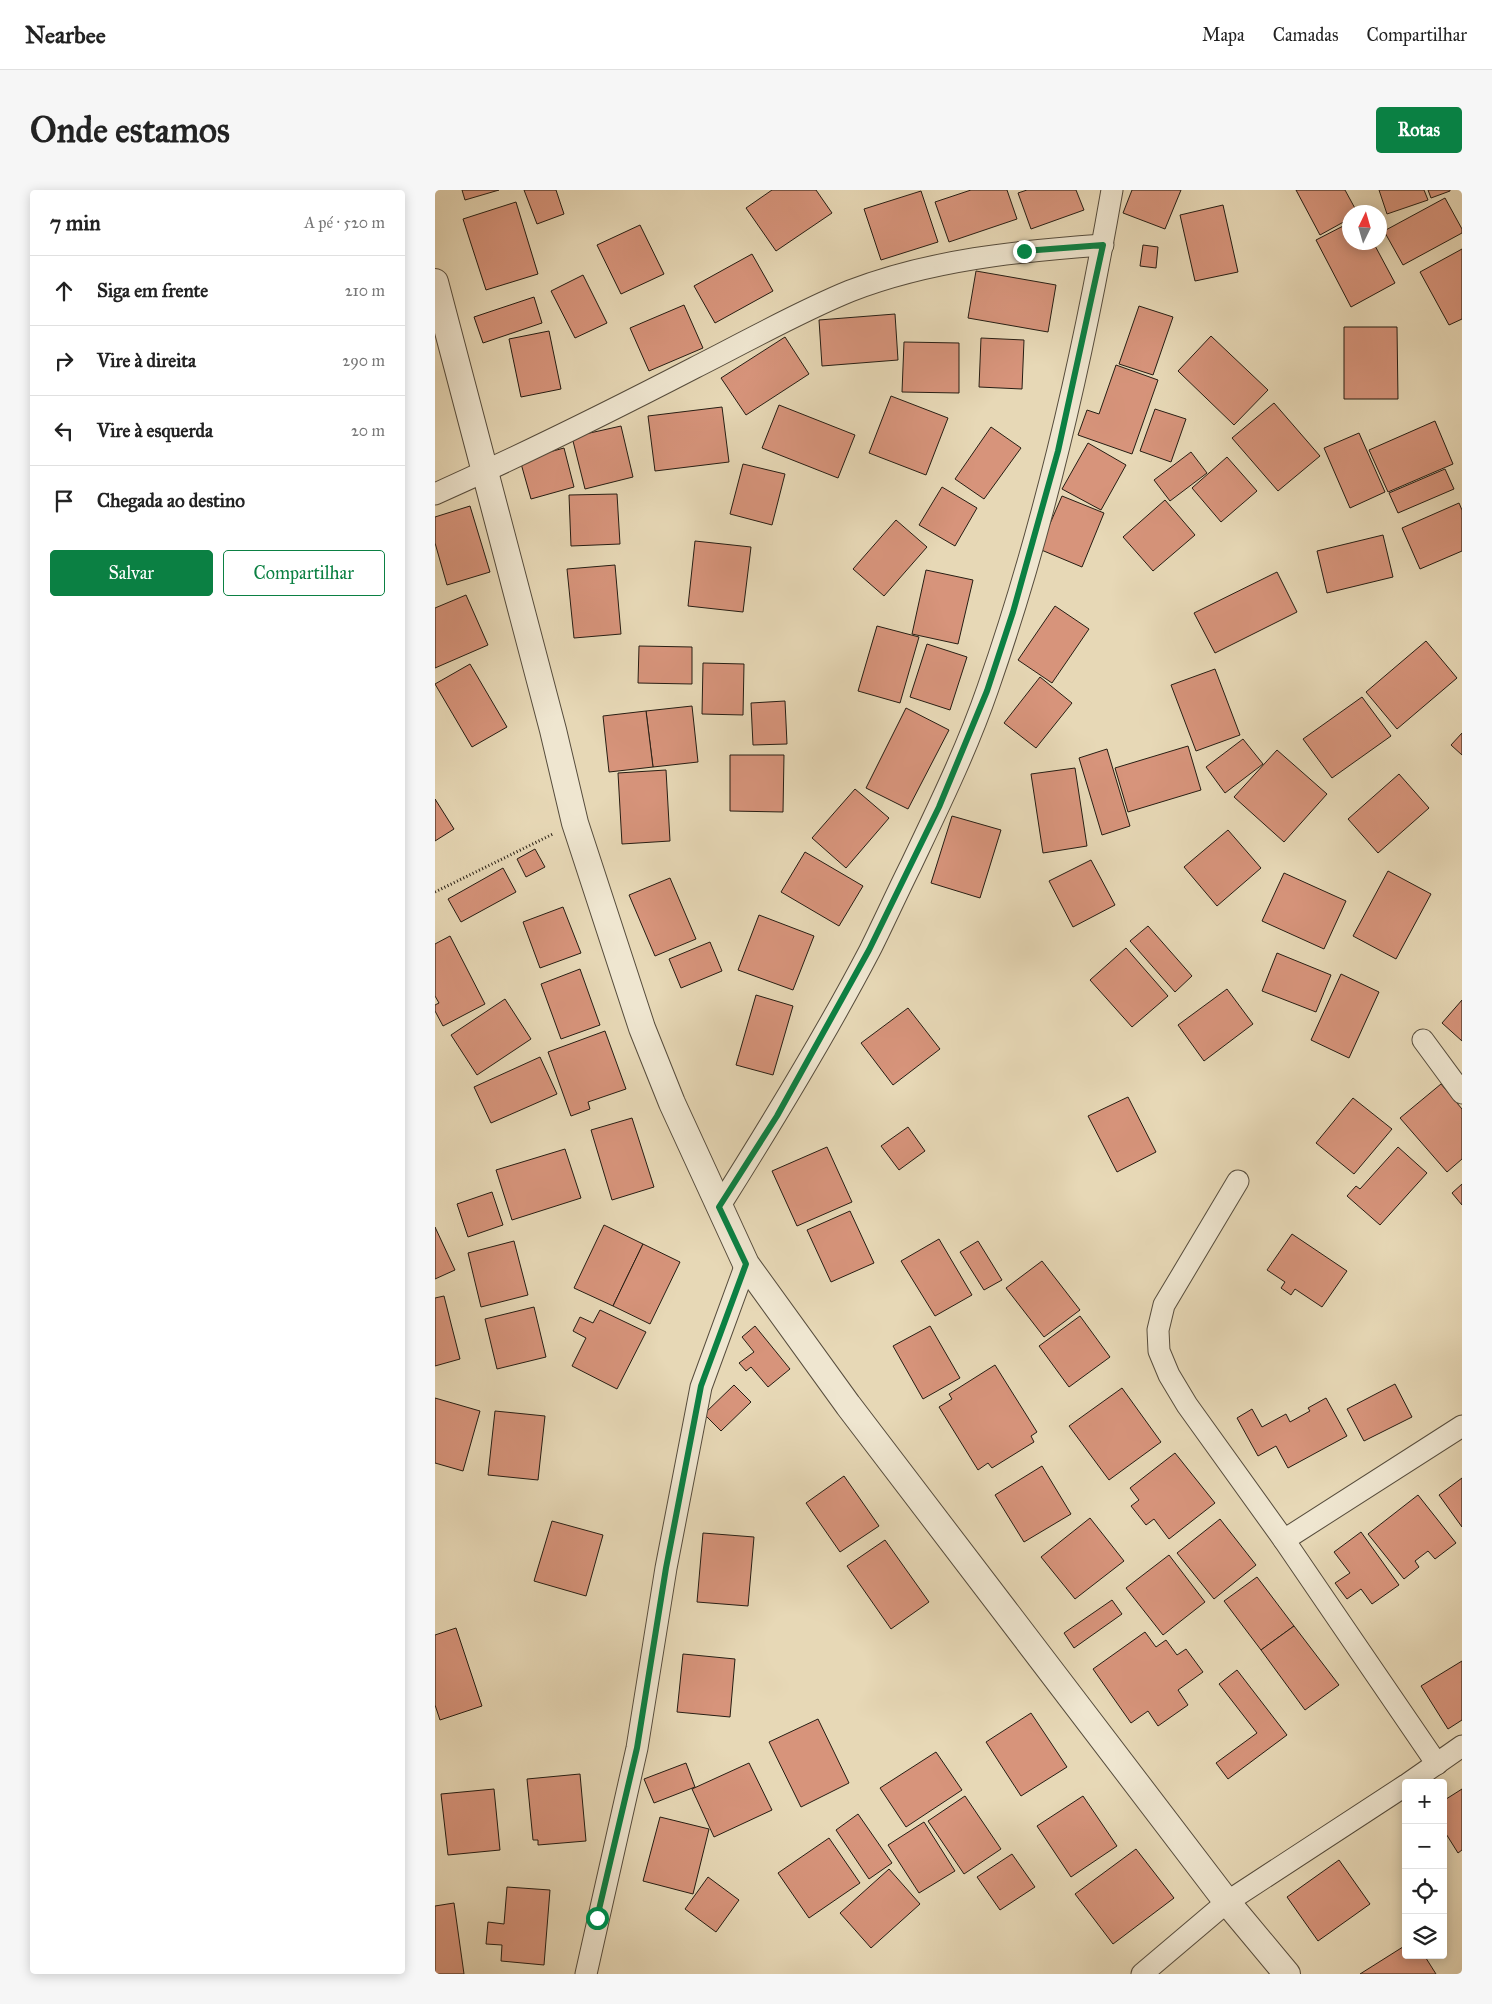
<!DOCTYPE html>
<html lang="pt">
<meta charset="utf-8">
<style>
:root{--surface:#fff;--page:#f6f6f6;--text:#222;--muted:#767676;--line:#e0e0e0;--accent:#0b8043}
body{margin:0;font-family:"IM FELL Great Primer",serif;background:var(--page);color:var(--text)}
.controls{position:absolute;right:15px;bottom:15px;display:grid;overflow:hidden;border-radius:5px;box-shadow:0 2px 12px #0003}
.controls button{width:45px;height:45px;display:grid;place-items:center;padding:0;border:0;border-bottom:1px solid var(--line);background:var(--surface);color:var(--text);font:25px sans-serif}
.compass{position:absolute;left:907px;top:15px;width:45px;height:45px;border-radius:50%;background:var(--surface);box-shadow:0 2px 12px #0003;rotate:5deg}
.stop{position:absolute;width:15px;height:15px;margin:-11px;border:4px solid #0b8043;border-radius:50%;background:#fff}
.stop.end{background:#0b8043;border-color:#fff;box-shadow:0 1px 5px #0008}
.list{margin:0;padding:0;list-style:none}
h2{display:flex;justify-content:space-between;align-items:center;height:65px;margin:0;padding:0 20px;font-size:21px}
h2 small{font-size:16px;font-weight:400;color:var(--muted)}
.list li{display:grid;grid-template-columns:32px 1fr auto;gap:15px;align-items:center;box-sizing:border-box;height:70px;padding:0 20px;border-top:1px solid var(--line)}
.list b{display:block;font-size:19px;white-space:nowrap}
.list em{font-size:16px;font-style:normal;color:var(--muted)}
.actions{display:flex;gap:10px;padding:15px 20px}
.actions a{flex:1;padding:11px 0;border:1px solid var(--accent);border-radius:5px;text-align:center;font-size:18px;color:var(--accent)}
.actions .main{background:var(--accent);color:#fff}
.icon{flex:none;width:28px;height:28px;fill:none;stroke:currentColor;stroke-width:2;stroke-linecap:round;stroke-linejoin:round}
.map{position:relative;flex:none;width:1027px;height:1784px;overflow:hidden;border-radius:5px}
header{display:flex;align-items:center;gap:30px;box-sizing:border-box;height:70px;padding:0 25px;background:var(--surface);border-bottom:1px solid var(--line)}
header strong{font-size:24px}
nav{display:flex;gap:28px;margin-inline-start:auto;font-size:18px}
.intro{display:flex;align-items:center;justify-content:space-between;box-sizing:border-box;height:120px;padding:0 30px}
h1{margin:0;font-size:35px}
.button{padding:12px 22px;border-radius:5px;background:var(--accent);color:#fff;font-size:18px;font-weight:700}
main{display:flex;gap:30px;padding:0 30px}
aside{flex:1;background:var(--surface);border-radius:5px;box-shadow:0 2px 12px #0003}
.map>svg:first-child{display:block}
</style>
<header>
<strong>Nearbee</strong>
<nav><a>Mapa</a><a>Camadas</a><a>Compartilhar</a></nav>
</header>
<div class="intro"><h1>Onde estamos</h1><a class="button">Rotas</a></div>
<main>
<aside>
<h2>7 min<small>A pé · 520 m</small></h2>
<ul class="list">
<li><svg class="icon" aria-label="ahead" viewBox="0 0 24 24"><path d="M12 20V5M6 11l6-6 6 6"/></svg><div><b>Siga em frente</b></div><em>210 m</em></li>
<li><svg class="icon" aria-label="right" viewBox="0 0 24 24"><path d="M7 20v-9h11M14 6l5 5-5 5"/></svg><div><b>Vire à direita</b></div><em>290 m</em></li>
<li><svg class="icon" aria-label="left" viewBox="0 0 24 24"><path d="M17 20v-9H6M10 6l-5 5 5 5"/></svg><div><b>Vire à esquerda</b></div><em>20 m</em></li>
<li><svg class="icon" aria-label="arrive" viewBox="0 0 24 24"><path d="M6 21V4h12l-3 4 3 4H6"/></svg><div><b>Chegada ao destino</b></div></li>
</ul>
<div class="actions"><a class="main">Salvar</a><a>Compartilhar</a></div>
</aside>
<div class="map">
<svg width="1027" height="1784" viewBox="0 0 1027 1784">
<rect width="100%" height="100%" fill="#e7d8b6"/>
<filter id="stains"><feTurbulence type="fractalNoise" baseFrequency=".004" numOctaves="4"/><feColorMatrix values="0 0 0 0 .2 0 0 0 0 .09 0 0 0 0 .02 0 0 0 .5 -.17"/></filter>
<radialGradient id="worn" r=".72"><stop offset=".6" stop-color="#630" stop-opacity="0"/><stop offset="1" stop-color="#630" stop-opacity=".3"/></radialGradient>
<g fill="#d7947b" stroke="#261d13">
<path d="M 27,0 L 64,0 L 30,10 Z"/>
<path d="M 89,0 L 121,0 L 129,24 L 102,34 Z"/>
<path d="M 337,0 L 381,0 L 397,23 L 341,61 L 311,18 Z"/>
<path d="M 536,0 L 572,0 L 582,29 L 514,52 L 500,12 Z"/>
<path d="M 592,0 L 641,0 L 649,20 L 596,39 L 583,3 Z"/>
<path d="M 697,0 L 746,0 L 730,39 L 688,23 Z"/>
<path d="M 861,0 L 910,0 L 922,22 L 914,22 L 914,29 L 885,45 Z"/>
<path d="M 944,0 L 989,0 L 993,10 L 952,24 Z"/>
<path d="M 993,0 L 1015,0 L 1015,1 L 996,8 Z"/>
<path d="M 486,1 L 503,52 L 446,70 L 429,19 Z"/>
<path d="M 1010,8 L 1027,39 L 1027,43 L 968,75 L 949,41 Z"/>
<path d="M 81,12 L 103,84 L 51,100 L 28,29 Z"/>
<path d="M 788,15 L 803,82 L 760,91 L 745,25 Z"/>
<path d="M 914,33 L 914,52 L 938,52 L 960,93 L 916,117 L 881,50 Z"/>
<path d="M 205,35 L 229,84 L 186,104 L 162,55 Z"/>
<path d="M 708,55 L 723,57 L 721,78 L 705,76 Z"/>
<path d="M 1027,59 L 1027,129 L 1014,135 L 985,82 Z"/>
<path d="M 317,64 L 338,101 L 280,133 L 259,96 Z"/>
<path d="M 541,81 L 621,95 L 613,142 L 533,128 Z"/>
<path d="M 148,85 L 172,133 L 140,148 L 116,101 Z"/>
<path d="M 99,107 L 107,133 L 48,153 L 39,127 Z"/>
<path d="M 249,115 L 268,158 L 214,181 L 195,138 Z"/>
<path d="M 704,116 L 738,127 L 718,185 L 684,174 Z"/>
<path d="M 460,124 L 463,170 L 387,176 L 384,130 Z"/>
<path d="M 909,137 L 962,137 L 963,209 L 909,209 Z"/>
<path d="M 114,141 L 126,199 L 86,207 L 74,149 Z"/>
<path d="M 776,146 L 833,200 L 799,235 L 743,181 Z"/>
<path d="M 350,147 L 374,184 L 311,225 L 286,188 Z"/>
<path d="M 546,148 L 589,150 L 587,199 L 544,197 Z"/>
<path d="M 469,152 L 524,153 L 524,203 L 467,202 Z"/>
<path d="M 681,175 L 723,190 L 697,264 L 643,245 L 652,220 L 664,224 Z"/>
<path d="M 456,206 L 513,228 L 491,285 L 434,263 Z"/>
<path d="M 839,213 L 885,266 L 843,301 L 797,248 Z"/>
<path d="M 344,215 L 420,245 L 403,288 L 327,258 Z"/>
<path d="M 287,217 L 294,272 L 220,281 L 213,226 Z"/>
<path d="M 720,219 L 751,229 L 736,272 L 705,261 Z"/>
<path d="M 1000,231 L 1018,274 L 953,302 L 934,260 Z"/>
<path d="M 186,236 L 198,287 L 150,299 L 137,247 Z"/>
<path d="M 556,237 L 586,258 L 549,309 L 520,289 Z"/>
<path d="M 924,243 L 950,302 L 915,318 L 889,258 Z"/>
<path d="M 653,253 L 691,275 L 666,320 L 627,299 Z"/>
<path d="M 129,258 L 139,297 L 96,309 L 85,270 Z"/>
<path d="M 756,262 L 772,283 L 735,311 L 719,290 Z"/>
<path d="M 792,267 L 822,301 L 786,332 L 757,298 Z"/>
<path d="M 308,274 L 350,284 L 337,335 L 295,324 Z"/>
<path d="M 1010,279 L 1019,299 L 963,323 L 954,303 Z"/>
<path d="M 507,297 L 542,318 L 520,356 L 484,335 Z"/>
<path d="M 182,304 L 185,354 L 136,356 L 134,305 Z"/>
<path d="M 627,306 L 669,323 L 647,377 L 604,359 Z"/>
<path d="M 730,310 L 760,345 L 718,381 L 688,347 Z"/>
<path d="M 1024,313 L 1027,320 L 1027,361 L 985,379 L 967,338 Z"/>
<path d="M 35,316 L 55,382 L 12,395 L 0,353 L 0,327 Z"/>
<path d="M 461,330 L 492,357 L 449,406 L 418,379 Z"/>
<path d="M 948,345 L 958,387 L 892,403 L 882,361 Z"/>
<path d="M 260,351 L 316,357 L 308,422 L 253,416 Z"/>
<path d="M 180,375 L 186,444 L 139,448 L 132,379 Z"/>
<path d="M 491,380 L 538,390 L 523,454 L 477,444 Z"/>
<path d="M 842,382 L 862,422 L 780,463 L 759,423 Z"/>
<path d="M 31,405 L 53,455 L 0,478 L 0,418 Z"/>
<path d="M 620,416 L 654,439 L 617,493 L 583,470 Z"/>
<path d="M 442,436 L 484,447 L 465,513 L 423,501 Z"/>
<path d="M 991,451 L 1022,488 L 962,539 L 931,502 Z"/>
<path d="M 492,454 L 532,467 L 515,520 L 475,507 Z"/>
<path d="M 204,456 L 257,457 L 257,494 L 203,493 Z"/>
<path d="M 268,473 L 309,474 L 308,525 L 267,524 Z"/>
<path d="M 35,474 L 72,537 L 37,557 L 0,494 Z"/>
<path d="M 780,479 L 805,545 L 761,561 L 736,495 Z"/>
<path d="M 605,487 L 637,513 L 601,558 L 569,533 Z"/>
<path d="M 927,507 L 956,546 L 897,588 L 868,549 Z"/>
<path d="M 350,511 L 352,554 L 318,555 L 316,513 Z"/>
<path d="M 257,516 L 263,572 L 218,577 L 211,521 Z"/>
<path d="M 471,518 L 514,540 L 473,619 L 431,598 Z"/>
<path d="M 211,521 L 218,577 L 174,582 L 168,526 Z"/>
<path d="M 1027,543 L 1027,565 L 1016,555 Z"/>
<path d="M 808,549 L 828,574 L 790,603 L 771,577 Z"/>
<path d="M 753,556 L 766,600 L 693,622 L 680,578 Z"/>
<path d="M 672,559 L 695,636 L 667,645 L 644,568 Z"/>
<path d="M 842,560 L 892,604 L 849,652 L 799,607 Z"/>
<path d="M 295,565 L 349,565 L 348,622 L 295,621 Z"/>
<path d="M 640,578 L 652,656 L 608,663 L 596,584 Z"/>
<path d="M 231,580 L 235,651 L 187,654 L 183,583 Z"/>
<path d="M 964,584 L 994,618 L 943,663 L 913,629 Z"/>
<path d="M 420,599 L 454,628 L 411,678 L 377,648 Z"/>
<path d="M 0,609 L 19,639 L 0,651 Z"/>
<path d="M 517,626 L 566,640 L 545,708 L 496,693 Z"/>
<path d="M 793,640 L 826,678 L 782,716 L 749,677 Z"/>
<path d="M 100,659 L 110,677 L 91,687 L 82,669 Z"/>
<path d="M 370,662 L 428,696 L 404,736 L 346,702 Z"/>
<path d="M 656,670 L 680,715 L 638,737 L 614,691 Z"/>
<path d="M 68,678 L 81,702 L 26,732 L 13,709 Z"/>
<path d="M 953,681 L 996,704 L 961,769 L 918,746 Z"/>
<path d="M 849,683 L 911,711 L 889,759 L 827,731 Z"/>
<path d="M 235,688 L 261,749 L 220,766 L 194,705 Z"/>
<path d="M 128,717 L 146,763 L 105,778 L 88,732 Z"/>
<path d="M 324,725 L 379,746 L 358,800 L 303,780 Z"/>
<path d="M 713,736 L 757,786 L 740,802 L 695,751 Z"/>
<path d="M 15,746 L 50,814 L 8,836 L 0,821 L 0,815 L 4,813 L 0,806 L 0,754 Z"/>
<path d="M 275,752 L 287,781 L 246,798 L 234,769 Z"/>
<path d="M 691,758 L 733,806 L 697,837 L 655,790 Z"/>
<path d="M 842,763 L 896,785 L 881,822 L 827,801 Z"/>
<path d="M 145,779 L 165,835 L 126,849 L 106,794 Z"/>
<path d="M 906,784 L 944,802 L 914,868 L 876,850 Z"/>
<path d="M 792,799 L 818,834 L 769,871 L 743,835 Z"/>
<path d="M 321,805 L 358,816 L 338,885 L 301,875 Z"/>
<path d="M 70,809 L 96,849 L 42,885 L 16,845 Z"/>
<path d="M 1027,810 L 1027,851 L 1007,833 Z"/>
<path d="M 473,818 L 505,859 L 458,895 L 426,853 Z"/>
<path d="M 170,841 L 191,899 L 153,912 L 155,919 L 136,926 L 113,862 Z"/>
<path d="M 105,867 L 122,904 L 56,933 L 39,897 Z"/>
<path d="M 1006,894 L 1027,919 L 1027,969 L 1012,982 L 965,928 Z"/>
<path d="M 693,907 L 721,962 L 682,982 L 653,926 Z"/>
<path d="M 918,908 L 957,939 L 919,984 L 881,953 Z"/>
<path d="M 197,928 L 219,997 L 177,1010 L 156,940 Z"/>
<path d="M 473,937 L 490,961 L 464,980 L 446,956 Z"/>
<path d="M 392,957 L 417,1012 L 362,1036 L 337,981 Z"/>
<path d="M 963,957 L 992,983 L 945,1035 L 912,1006 L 921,996 L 925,999 Z"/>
<path d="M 130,959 L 146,1008 L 77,1030 L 61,980 Z"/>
<path d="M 1027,994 L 1027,1015 L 1017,1003 Z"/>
<path d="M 57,1002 L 68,1035 L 33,1047 L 22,1014 Z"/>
<path d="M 415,1021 L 439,1073 L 396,1092 L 372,1040 Z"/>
<path d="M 169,1035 L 208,1054 L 178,1116 L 139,1098 Z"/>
<path d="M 0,1037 L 20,1080 L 0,1089 Z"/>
<path d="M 857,1044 L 912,1081 L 887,1117 L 860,1099 L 856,1105 L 846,1098 L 850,1092 L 832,1080 Z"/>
<path d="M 504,1049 L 537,1105 L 500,1126 L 466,1071 Z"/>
<path d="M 79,1051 L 93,1105 L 46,1117 L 33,1063 Z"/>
<path d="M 543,1051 L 567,1090 L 549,1100 L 525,1062 Z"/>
<path d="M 208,1054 L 245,1072 L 215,1134 L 178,1116 Z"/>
<path d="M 607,1071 L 645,1120 L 609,1147 L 571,1098 Z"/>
<path d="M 9,1106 L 25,1169 L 0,1176 L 0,1108 Z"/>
<path d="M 99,1117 L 111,1167 L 62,1179 L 50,1129 Z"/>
<path d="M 165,1120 L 211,1142 L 182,1199 L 137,1176 L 151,1148 L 138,1141 L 145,1127 L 158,1133 Z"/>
<path d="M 645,1126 L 675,1167 L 634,1197 L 604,1156 Z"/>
<path d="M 320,1136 L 355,1179 L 333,1197 L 316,1177 L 311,1181 L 304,1173 L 319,1162 L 307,1147 Z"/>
<path d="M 495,1136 L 525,1188 L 488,1209 L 458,1156 Z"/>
<path d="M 560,1175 L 602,1242 L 596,1246 L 599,1252 L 557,1278 L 553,1273 L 543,1280 L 504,1217 L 517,1209 L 514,1204 Z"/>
<path d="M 960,1194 L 977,1227 L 929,1251 L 912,1219 Z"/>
<path d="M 299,1195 L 316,1212 L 286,1241 L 269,1224 Z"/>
<path d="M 687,1198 L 726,1252 L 674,1290 L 634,1236 Z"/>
<path d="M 0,1208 L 45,1221 L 28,1281 L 0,1273 Z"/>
<path d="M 891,1208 L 912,1246 L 853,1278 L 841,1256 L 823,1266 L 802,1228 L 817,1219 L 827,1237 L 851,1224 L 855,1232 L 875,1221 L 873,1218 Z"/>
<path d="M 60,1221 L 110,1226 L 103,1290 L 53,1285 Z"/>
<path d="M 740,1263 L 780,1313 L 734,1349 L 719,1329 L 711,1335 L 696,1316 L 704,1310 L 695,1298 Z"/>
<path d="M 607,1276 L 636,1324 L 589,1352 L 560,1305 Z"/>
<path d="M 409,1286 L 444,1336 L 405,1362 L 371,1313 Z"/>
<path d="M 1027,1288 L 1027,1337 L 1004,1305 Z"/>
<path d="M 983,1305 L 1021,1353 L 1000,1369 L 993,1361 L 980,1371 L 984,1377 L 969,1389 L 933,1344 Z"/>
<path d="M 655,1328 L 689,1371 L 640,1409 L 606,1367 Z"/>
<path d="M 785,1329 L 821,1375 L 779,1409 L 742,1363 Z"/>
<path d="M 117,1331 L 168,1345 L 151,1406 L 99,1391 Z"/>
<path d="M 926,1342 L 964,1395 L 937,1414 L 926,1399 L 912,1409 L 900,1393 L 915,1383 L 899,1362 Z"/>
<path d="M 268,1343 L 319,1347 L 313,1416 L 262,1412 Z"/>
<path d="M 450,1350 L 494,1412 L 456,1439 L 412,1376 Z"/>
<path d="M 734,1365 L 770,1412 L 728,1445 L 691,1398 Z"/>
<path d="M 822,1387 L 859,1436 L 826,1460 L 789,1411 Z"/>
<path d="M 677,1410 L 687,1424 L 639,1458 L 629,1443 Z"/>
<path d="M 859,1436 L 904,1495 L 870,1520 L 826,1460 Z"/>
<path d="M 21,1438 L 47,1516 L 5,1530 L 0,1515 L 0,1445 Z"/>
<path d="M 710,1442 L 721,1457 L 731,1450 L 742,1465 L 751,1459 L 768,1482 L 743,1500 L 753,1515 L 723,1536 L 713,1521 L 696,1533 L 658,1479 Z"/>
<path d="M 248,1464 L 300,1469 L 295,1527 L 242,1522 Z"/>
<path d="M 1027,1471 L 1027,1530 L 1013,1539 L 986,1496 Z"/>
<path d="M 802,1480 L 852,1545 L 793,1589 L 781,1573 L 822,1543 L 784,1494 Z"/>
<path d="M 596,1523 L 632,1577 L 586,1606 L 551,1552 Z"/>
<path d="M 383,1529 L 414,1593 L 366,1617 L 334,1552 Z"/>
<path d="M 501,1562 L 527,1600 L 471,1637 L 445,1598 Z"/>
<path d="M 251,1573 L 260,1597 L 219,1613 L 209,1589 Z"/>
<path d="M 314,1573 L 337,1620 L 279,1647 L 257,1599 Z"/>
<path d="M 145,1584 L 151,1651 L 103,1655 L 103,1650 L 98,1650 L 92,1589 Z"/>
<path d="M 59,1599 L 65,1660 L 13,1665 L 6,1604 Z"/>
<path d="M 1027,1599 L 1027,1660 L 1023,1663 L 1008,1639 L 1008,1611 Z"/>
<path d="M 530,1606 L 566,1659 L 529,1684 L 493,1631 Z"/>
<path d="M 648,1606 L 682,1656 L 636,1687 L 602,1636 Z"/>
<path d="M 423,1624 L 457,1673 L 434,1689 L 401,1640 Z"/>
<path d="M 225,1627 L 274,1639 L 258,1704 L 208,1691 Z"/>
<path d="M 489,1632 L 520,1681 L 484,1703 L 453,1655 Z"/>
<path d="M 394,1648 L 425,1693 L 374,1728 L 343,1683 Z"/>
<path d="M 701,1659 L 739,1708 L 678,1754 L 640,1704 Z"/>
<path d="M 577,1664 L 600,1697 L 565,1720 L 542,1687 Z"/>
<path d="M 904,1670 L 935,1714 L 883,1751 L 852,1707 Z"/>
<path d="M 454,1679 L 485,1714 L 436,1758 L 405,1723 Z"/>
<path d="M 273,1687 L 304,1710 L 281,1742 L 250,1719 Z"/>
<path d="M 72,1697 L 115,1700 L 109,1775 L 66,1771 L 67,1755 L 51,1754 L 53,1732 L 69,1734 Z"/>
<path d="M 19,1713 L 29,1784 L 0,1784 L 0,1716 Z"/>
<path d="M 971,1755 L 971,1765 L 989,1765 L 1001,1784 L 925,1784 Z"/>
</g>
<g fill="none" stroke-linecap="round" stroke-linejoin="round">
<g stroke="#564c3c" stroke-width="23">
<g id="minor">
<path d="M 0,304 C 87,265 174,222 259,178 C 311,152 361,123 415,101 C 495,70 583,61 668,55"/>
<path d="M 988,850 L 1027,903"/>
<path d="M 803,991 L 729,1115 L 723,1140 L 724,1161 L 734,1185 L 752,1215 L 849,1350 L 1002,1574"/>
<path d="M 284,1017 C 337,933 389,848 435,760 C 449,732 462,703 476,675 C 503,618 532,559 553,498 C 609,338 648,167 677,0"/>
<path d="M 849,1350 L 1027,1236"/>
<path d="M 974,1593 L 1027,1556"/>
<path d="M 151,1784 L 202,1558 L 231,1378 L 266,1197 L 311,1074"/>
<path d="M 707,1784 L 792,1712 L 971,1595"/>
</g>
</g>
<g stroke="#564c3c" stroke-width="28">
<path id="tertiary" d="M 0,92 L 118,540 L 140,633 L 207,838 L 237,913 L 311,1074 L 413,1215 L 792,1712 L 852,1784"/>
</g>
<path stroke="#261d13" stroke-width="3" stroke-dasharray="1 2.5" stroke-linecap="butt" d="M 0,702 L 118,644"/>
<use href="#minor" stroke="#efe6d0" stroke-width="21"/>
<use href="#tertiary" stroke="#efe6d0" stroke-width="26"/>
</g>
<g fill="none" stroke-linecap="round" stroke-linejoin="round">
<path stroke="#0b8043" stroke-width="6" d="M 162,1728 L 202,1558 L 231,1378 L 266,1196 L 311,1074 L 284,1017 L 342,926 L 434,760 L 504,617 L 552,501 L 578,422 L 623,261 L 668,55 L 589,61"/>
</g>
<rect width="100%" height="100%" filter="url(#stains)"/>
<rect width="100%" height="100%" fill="url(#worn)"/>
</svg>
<div class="controls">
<button>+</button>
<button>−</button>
<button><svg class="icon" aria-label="locate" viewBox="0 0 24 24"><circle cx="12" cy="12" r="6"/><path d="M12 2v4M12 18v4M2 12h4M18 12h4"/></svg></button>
<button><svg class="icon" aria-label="layers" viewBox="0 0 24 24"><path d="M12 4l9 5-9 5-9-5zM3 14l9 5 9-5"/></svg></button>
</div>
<svg class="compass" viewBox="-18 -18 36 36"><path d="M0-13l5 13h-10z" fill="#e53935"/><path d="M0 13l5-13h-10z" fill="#767676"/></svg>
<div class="stop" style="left:162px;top:1728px"></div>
<div class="stop end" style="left:589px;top:61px"></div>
</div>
</main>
